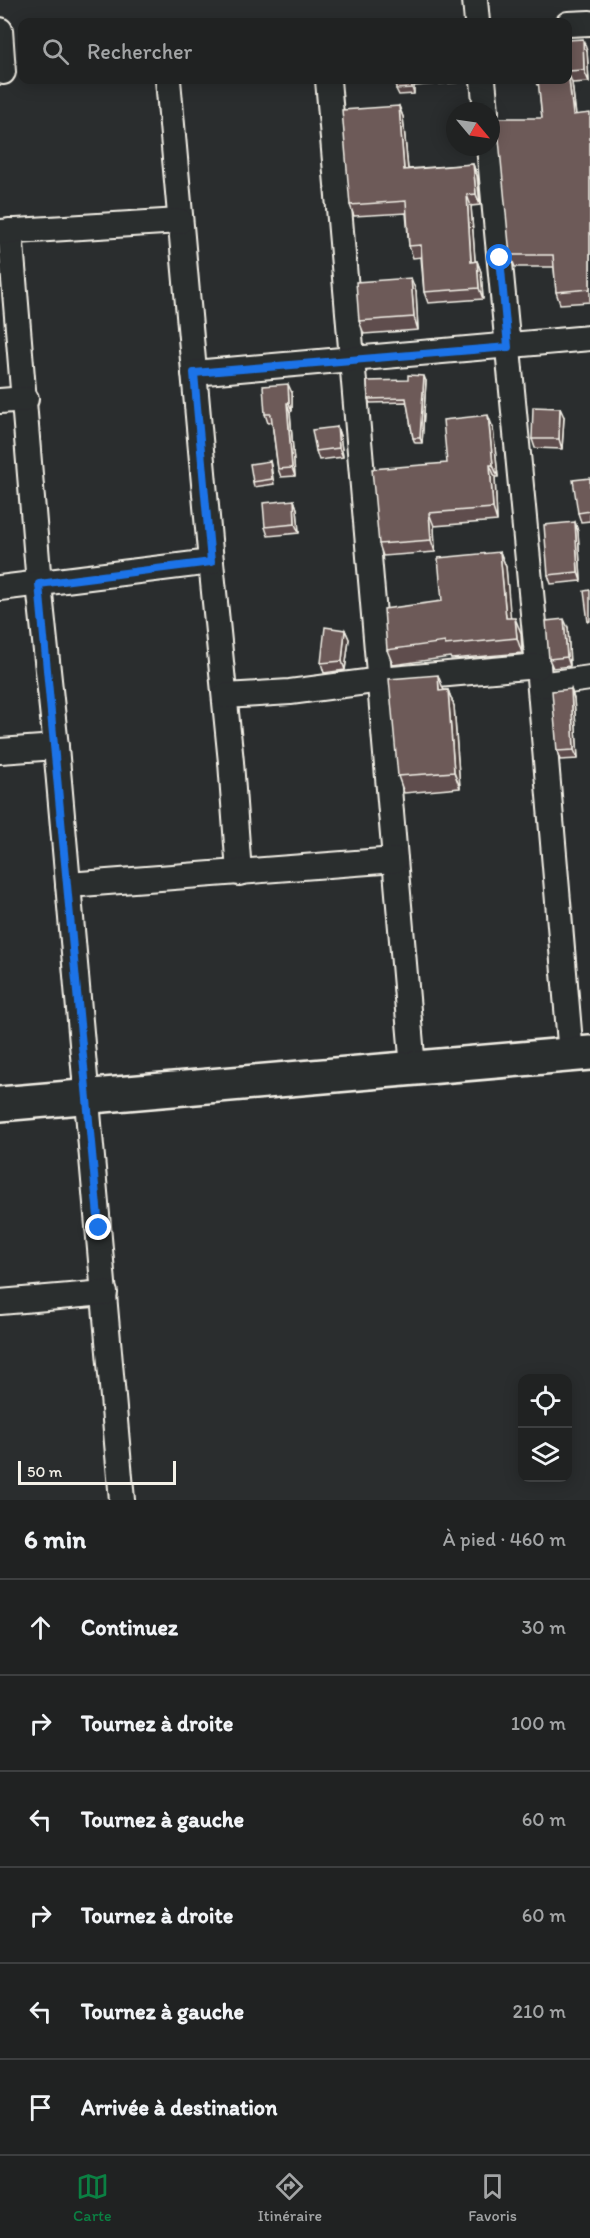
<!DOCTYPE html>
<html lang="fr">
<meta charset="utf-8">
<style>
:root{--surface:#202222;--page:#2d2f2f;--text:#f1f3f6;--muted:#a2a4a5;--line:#3d3f40;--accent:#0b8043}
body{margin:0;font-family:Itim,sans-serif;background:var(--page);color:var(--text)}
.controls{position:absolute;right:18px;bottom:18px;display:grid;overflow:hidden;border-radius:12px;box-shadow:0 3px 15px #0003}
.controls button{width:54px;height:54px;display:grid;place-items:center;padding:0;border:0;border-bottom:2px solid var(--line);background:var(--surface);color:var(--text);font:30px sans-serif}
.compass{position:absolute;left:446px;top:102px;width:54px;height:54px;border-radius:50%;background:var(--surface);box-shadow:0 3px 15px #0003;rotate:119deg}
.scale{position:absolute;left:18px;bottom:15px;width:158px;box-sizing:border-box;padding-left:6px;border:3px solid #f4f1e8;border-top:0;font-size:16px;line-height:21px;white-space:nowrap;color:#f4f1e8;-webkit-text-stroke:4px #2a2d2e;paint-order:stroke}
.stop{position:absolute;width:18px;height:18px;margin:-14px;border:4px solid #1a73e8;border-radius:50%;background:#fff}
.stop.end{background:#1a73e8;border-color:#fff;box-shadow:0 2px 6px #0008}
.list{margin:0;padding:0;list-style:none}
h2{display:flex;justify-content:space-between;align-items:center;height:78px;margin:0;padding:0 24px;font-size:26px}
h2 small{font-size:20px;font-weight:400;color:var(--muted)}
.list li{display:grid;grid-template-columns:39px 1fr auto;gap:18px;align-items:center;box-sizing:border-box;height:96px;padding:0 24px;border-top:2px solid var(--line)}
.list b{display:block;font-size:22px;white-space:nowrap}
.list em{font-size:20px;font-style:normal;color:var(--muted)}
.icon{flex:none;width:33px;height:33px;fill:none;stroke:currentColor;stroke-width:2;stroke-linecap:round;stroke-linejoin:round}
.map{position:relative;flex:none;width:590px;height:1500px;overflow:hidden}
.search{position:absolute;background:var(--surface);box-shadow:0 3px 15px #0003;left:18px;right:18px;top:18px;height:66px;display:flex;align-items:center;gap:15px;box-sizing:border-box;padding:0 21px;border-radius:12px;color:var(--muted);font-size:22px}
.sheet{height:654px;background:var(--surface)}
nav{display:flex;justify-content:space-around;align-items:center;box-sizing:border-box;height:84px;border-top:2px solid var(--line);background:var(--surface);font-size:16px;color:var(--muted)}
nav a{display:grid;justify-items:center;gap:3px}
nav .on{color:var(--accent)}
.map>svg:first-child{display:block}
</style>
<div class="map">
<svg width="590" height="1500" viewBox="0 0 590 1500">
<rect width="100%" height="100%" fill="#2a2d2e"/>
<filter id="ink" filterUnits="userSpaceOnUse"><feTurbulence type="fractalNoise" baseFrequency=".0167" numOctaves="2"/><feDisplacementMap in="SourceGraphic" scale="12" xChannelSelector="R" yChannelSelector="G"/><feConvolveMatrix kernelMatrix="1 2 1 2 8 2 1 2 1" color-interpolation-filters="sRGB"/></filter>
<g filter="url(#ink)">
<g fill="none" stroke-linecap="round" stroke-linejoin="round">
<g stroke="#f4f1e8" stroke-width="28">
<g id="street">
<path d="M 475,0 L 477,22"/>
<path d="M 568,24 L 590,23"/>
<path d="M 0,30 L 3,72"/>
<path d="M 168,80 L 211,562 L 231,762 L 239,873"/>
<path d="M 328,80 L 413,1068"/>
<path d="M 483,80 L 486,111"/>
<path d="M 489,147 L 538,666 L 571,1055"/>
<path d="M 10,231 L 39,584 L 56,747 L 122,1500"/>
<path d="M 0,232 L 180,221"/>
<path d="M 194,373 L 590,338"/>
<path d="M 0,401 L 26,399"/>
<path d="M 0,588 L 211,562"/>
<path d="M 540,685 L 590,678"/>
<path d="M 225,696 L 290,692 L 381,680 L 538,666"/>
<path d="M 0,751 L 56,747"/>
<path d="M 68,885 L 395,860"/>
<path d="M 0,1302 L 105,1293"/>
</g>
</g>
<g stroke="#f4f1e8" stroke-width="38">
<path id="secondary" d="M 0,1104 L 590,1053"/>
</g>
<use href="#street" stroke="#2a2d2e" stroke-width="24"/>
<use href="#secondary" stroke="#2a2d2e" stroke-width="33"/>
</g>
<g fill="#5e4d4d" stroke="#f4f1e8" stroke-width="1.5">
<path d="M 567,40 L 587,51 L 589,82 L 572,83 L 576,115 L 590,114 L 590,302 L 560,304 L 556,292 L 554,267 L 515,267 L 510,255 L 542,118 L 539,85 L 537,85 L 535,80 L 567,80 Z"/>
<path d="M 396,80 L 462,80 L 462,82 L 414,86 L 414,94 L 399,95 L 396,89 Z"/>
<path d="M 399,106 L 403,117 L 408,169 L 473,164 L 477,176 L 480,205 L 471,206 L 475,261 L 477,261 L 481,272 L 483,299 L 428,303 L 424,292 L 421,257 L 413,258 L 409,246 L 406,213 L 354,216 L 350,205 Z"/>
<path d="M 416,291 L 418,330 L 364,334 L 359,321 Z"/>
<path d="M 426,381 L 422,443 L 415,443 L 413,438 L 407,402 L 370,403 L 368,399 Z"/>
<path d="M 292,393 L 292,411 L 290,412 L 295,476 L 281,477 L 278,469 L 272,422 L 268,423 L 265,414 Z"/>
<path d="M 564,417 L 562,449 L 535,448 L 532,439 Z"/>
<path d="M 337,427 L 340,436 L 343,457 L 319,460 L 316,451 Z"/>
<path d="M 493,428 L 498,477 L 495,477 L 497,521 L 434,526 L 435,552 L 383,556 L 379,544 L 447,463 Z"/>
<path d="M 270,461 L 271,465 L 274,484 L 254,487 L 253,482 Z"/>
<path d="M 590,478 L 590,521 L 581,522 L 578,513 Z"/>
<path d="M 294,500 L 297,509 L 299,533 L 268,536 L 265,527 Z"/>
<path d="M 575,522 L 578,532 L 581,581 L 551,584 L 548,575 Z"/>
<path d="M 500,552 L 506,567 L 510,618 L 521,633 L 522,653 L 451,659 L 450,657 L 393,665 L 387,650 L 442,601 Z"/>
<path d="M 568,628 L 570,666 L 553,668 L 549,659 Z"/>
<path d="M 345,630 L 349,639 L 345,670 L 324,673 L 321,663 Z"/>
<path d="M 571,689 L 574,699 L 578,759 L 560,760 L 557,751 Z"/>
<path d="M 443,690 L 448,690 L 454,706 L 460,788 L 404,793 L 398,776 Z"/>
</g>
<g fill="#4c3f3e" stroke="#f4f1e8" stroke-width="1.5">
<path d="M 583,39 L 587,51 L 589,82 L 584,70 Z"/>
<path d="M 568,71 L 572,83 L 577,127 L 573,115 Z"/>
<path d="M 411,80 L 414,86 L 414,94 L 412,88 Z"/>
<path d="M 399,106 L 403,117 L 409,181 L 404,170 Z"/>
<path d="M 473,164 L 477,176 L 480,205 L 476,194 Z"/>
<path d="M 467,195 L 471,206 L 476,273 L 471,262 Z"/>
<path d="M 477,261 L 481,272 L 483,299 L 479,288 Z"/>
<path d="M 411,278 L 416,291 L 418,330 L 414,317 Z"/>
<path d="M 424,376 L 426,381 L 422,443 L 420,438 Z"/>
<path d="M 288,384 L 292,393 L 292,411 L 289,403 Z"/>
<path d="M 287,403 L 290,412 L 295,476 L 292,468 Z"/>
<path d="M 560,408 L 564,417 L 562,449 L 559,439 Z"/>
<path d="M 488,415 L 493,428 L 498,477 L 493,465 Z"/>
<path d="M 337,427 L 340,436 L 343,457 L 339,448 Z"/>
<path d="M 490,465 L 495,477 L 497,521 L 493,508 Z"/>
<path d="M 294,500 L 297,509 L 299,533 L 295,524 Z"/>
<path d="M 429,513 L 434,526 L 435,552 L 431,540 Z"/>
<path d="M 575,522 L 578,532 L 581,581 L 578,572 Z"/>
<path d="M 500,552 L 506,567 L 512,633 L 506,618 Z"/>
<path d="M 515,618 L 521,633 L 522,653 L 517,638 Z"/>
<path d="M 564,619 L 568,628 L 570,666 L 567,657 Z"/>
<path d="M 345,630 L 349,639 L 345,670 L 342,661 Z"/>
<path d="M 438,675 L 444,691 L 439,691 Z"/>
<path d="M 571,689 L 574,699 L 578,759 L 574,750 Z"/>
<path d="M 448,690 L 454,706 L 460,788 L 454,772 Z"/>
</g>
<g fill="#6d5a59" stroke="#f4f1e8" stroke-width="1.5">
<path d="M 583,39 L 584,70 L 568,71 L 573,115 L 590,113 L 590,289 L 556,292 L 553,255 L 510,255 L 497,118 L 542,118 L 538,80 L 567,80 L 567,40 Z"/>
<path d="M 396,80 L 411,80 L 412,88 L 396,89 Z"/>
<path d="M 399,106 L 404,170 L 473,164 L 476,194 L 467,195 L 471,262 L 477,261 L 479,288 L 424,292 L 421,245 L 409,246 L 406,201 L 350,205 L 342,110 Z"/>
<path d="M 411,278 L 414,317 L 359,321 L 356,282 Z"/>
<path d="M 408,375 L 424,376 L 420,438 L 413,438 L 406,398 L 368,399 L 367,381 L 408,380 Z"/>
<path d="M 288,384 L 289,403 L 287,403 L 292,468 L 278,469 L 271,414 L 265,414 L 263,386 Z"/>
<path d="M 533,407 L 560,408 L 559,439 L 532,439 Z"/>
<path d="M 488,415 L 493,465 L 490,465 L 493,508 L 429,513 L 431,540 L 379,544 L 372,469 L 447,463 L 443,420 Z"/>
<path d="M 337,427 L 339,448 L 316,451 L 312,430 Z"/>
<path d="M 270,461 L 272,479 L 253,482 L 250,464 Z"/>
<path d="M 590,478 L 590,511 L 578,513 L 573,480 Z"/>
<path d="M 294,500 L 295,524 L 265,527 L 263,503 Z"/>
<path d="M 575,522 L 578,572 L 548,575 L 544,525 Z"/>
<path d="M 500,552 L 506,618 L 515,618 L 517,638 L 445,645 L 445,642 L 387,650 L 384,609 L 442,601 L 438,558 Z"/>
<path d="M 590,590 L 590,621 L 588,622 L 584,591 Z"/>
<path d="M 564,619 L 567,657 L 549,659 L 546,621 Z"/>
<path d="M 325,627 L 345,630 L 342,661 L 321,663 Z"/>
<path d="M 438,675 L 439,691 L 448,690 L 454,772 L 398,776 L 389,679 Z"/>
<path d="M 571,689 L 574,750 L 557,751 L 552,691 Z"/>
</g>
</g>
<g fill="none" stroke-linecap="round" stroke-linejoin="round" filter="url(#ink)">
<path stroke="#1a73e8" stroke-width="8" d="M 99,1228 L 39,584 L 211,562 L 194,373 L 508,347 L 500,258"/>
</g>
</svg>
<div class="controls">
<button><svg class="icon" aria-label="locate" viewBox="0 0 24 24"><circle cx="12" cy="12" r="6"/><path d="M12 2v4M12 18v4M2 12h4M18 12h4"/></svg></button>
<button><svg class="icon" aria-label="layers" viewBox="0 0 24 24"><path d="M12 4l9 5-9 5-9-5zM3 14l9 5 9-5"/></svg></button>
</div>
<svg class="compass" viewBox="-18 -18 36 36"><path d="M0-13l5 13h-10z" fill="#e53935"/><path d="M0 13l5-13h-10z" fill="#a2a4a5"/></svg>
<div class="scale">50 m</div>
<div class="stop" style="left:500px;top:258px"></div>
<div class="stop end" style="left:99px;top:1228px"></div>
<div class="search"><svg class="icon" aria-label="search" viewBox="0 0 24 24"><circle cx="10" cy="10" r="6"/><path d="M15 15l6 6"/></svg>Rechercher</div>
</div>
<section class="sheet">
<h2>6 min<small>À pied · 460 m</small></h2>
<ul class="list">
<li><svg class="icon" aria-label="ahead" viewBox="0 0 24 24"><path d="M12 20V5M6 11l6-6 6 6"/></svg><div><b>Continuez</b></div><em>30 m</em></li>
<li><svg class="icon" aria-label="right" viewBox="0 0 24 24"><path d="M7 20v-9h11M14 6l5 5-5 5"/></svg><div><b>Tournez à droite</b></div><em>100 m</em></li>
<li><svg class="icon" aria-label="left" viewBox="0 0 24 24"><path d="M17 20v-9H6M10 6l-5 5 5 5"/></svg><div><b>Tournez à gauche</b></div><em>60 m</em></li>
<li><svg class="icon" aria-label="right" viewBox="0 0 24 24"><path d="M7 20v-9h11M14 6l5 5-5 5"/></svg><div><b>Tournez à droite</b></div><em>60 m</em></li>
<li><svg class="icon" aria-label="left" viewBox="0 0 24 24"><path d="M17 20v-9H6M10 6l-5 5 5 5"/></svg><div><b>Tournez à gauche</b></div><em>210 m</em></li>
<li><svg class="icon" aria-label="arrive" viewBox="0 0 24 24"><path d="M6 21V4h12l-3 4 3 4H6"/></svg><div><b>Arrivée à destination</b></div></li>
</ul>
</section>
<nav>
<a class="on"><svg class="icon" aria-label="map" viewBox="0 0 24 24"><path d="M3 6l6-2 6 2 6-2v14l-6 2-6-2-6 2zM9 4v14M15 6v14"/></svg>Carte</a>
<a><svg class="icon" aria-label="directions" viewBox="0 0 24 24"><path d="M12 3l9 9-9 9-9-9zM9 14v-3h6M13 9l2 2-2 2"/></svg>Itinéraire</a>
<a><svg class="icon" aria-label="saved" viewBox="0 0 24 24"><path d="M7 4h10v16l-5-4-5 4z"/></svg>Favoris</a>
</nav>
